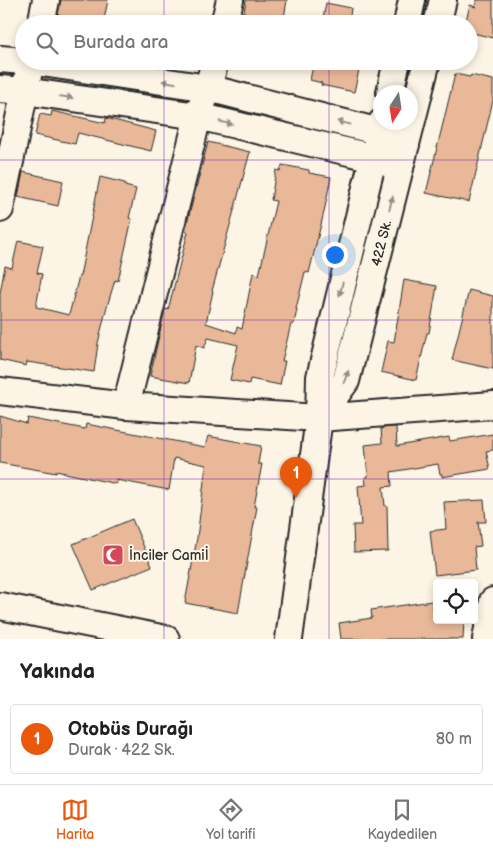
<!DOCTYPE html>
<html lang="tr">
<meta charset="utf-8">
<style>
:root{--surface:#fff;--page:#f2f2f2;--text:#202124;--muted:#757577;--line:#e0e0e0;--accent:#ea580c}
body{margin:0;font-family:"Balsamiq Sans",sans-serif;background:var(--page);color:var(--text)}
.controls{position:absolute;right:15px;bottom:15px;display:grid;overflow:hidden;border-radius:5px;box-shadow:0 2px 8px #0003}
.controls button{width:45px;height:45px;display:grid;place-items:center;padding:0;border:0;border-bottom:1px solid var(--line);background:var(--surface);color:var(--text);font:25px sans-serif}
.compass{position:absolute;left:373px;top:85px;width:45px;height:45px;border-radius:50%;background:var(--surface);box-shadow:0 2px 8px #0003;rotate:192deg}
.you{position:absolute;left:334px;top:254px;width:18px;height:18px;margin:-12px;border:4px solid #fff;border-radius:50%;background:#1a73e8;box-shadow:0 0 0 8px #1a73e833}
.badge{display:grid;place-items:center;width:32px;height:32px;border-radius:50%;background:var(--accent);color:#fff;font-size:16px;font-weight:700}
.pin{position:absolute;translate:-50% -41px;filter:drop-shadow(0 1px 2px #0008)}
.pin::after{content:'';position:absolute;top:26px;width:18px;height:15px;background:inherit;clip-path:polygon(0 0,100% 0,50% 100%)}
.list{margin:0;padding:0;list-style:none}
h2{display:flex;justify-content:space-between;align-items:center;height:65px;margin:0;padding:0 20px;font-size:21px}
h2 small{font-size:16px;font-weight:400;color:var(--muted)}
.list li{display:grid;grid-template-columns:32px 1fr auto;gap:15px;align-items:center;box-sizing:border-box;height:70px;margin:0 10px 10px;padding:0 10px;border:1px solid var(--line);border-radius:5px}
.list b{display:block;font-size:19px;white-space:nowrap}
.list p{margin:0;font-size:16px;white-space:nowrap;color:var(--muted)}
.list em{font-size:16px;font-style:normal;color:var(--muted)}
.icon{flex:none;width:28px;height:28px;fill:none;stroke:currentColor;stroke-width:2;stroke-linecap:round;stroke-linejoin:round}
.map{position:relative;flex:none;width:493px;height:639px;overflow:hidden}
.search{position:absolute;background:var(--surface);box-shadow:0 2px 8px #0003;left:15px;right:15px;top:15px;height:55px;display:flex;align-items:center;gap:12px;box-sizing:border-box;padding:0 18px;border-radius:28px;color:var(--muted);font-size:19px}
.sheet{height:145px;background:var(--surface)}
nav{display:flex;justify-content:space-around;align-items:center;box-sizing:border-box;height:70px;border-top:1px solid var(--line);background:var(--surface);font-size:14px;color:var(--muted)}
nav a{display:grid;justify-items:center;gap:2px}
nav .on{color:var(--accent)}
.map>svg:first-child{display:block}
</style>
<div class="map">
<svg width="493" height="639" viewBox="0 0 493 639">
<rect width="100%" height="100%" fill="#fcf5e5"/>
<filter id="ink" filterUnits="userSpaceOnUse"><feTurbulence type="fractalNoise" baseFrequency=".02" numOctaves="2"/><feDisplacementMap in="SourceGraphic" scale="10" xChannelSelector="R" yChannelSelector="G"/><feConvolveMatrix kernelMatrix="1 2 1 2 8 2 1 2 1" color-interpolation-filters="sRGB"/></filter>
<g filter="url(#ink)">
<g fill="#e8b899" stroke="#2b2b2b">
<path d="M 61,0 L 108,0 L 103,24 L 56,24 Z"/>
<path d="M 246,0 L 287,0 L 283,24 L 242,24 Z"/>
<path d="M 477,0 L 493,0 L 493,38 L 469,32 L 469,24 L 465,24 L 470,5 L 476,7 Z"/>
<path d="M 326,3 L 351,8 L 349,24 L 322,24 Z"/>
<path d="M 314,61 L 361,61 L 354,92 L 321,85 L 322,83 L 310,80 Z"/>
<path d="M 455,74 L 470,77 L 471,75 L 493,80 L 493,100 L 469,202 L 426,193 Z"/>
<path d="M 52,111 L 105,123 L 106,118 L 156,131 L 151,151 L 78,133 L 75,144 L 35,135 L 40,114 L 51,116 Z"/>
<path d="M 208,142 L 250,152 L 212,291 L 213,291 L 206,323 L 236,333 L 237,327 L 242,329 L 253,273 L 259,275 L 276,201 L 271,200 L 276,170 L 280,171 L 282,165 L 309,170 L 309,173 L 331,177 L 324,212 L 309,273 L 305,272 L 296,309 L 297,309 L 294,324 L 291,324 L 282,361 L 285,361 L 280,385 L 250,379 L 249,384 L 230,380 L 238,345 L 208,338 L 204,348 L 196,345 L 189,383 L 150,376 L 165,309 L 168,310 L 188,232 L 185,231 Z"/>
<path d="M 23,172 L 63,181 L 58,206 L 18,197 Z"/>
<path d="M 100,177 L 125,183 L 125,186 L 136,189 L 129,218 L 132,219 L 118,281 L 115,280 L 106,310 L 98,343 L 94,372 L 27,362 L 26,366 L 0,360 L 0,293 L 5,266 L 12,268 L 18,241 L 43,246 L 37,273 L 42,274 L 36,307 L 69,315 L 79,276 L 80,276 Z"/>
<path d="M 404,280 L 437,286 L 429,333 L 427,333 L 416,380 L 381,372 L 388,341 L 394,342 Z"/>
<path d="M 469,290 L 493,296 L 493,369 L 452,360 Z"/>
<path d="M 0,416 L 27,424 L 28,418 L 85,429 L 86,424 L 205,447 L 208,436 L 261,446 L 258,464 L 262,464 L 254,507 L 257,507 L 238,613 L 185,603 L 197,538 L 206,465 L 174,458 L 169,490 L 116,480 L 117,484 L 56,471 L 56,473 L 0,463 Z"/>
<path d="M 396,427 L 397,446 L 449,437 L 450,441 L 493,434 L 493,450 L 486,451 L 490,469 L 442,477 L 442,474 L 440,474 L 438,464 L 391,472 L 392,486 L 383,487 L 385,506 L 387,506 L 388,551 L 354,552 L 353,525 L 361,525 L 358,486 L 366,485 L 365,477 L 368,477 L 365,445 L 382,443 L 381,428 Z"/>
<path d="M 484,500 L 486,522 L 478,522 L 481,546 L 474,547 L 476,570 L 435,575 L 430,531 L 446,529 L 444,502 Z"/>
<path d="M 132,519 L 152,566 L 93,590 L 73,544 Z"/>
<path d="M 432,601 L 435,620 L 464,620 L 463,639 L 341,639 L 339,623 L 372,618 L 371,610 Z"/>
</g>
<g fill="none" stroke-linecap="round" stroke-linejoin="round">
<g stroke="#2b2b2b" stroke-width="30">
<g id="minor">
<path d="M 41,24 L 46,0"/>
<path d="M 224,24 L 230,0"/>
<path d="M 407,24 L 412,0"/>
<path d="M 437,24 L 443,0"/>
<path d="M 0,59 L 24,61"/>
<path d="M 29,61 L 208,88 L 380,132 L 406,144"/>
<path d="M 0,89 L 24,91 L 198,116 L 374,158 L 400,168"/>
<path d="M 390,92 L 397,61"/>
<path d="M 0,209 L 28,76"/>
<path d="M 0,391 L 126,406 L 319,418 L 493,405"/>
<path d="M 126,406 L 198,116 L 208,88 L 215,61"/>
<path d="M 319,418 L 346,381 L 427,61"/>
<path d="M 0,606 L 166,639"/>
<path d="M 289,639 L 319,418 L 320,377 L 382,122"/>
<path d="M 486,639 L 493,601"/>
</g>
</g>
<use href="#minor" stroke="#fcf5e5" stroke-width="26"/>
</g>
<defs><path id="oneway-solid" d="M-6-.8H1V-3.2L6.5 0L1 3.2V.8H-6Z" transform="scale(1.25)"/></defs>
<g fill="#949088">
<use href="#oneway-solid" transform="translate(169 82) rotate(-171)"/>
<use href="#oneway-solid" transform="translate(66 97) rotate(8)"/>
<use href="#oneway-solid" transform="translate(226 123) rotate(13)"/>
<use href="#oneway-solid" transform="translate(344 123) rotate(-166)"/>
<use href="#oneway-solid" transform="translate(391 203) rotate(-76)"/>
<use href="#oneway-solid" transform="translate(341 289) rotate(104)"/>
<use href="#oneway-solid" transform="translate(346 377) rotate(-69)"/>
</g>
</g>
<path fill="none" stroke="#7b2cbf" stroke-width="1" stroke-opacity="0.55" d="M 164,0 L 164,24M 329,0 L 329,24M 164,61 L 164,639M 329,61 L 329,639M 0,160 L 493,160M 0,320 L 493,320M 0,479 L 493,479"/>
<defs>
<g id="mosque-square" transform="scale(1.125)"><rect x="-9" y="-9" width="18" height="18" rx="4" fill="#d1495b" stroke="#fcf5e5"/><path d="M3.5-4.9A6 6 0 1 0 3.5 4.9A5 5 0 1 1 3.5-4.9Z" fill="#fff"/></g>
</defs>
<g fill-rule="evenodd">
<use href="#mosque-square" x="113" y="555"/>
</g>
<g text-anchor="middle" stroke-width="4" stroke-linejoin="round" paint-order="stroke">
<g font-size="14" fill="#2b2b2b" stroke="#fcf5e5">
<text transform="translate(381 243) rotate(-76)" y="5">422 Sk.</text>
</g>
<g font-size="14" fill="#2b2b2b" stroke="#fcf5e5" text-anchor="start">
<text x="129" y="560">İnciler Camiİ</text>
</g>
</g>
</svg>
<div class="controls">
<button><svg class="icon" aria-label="locate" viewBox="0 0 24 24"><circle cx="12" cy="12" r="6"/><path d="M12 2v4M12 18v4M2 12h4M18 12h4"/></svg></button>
</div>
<svg class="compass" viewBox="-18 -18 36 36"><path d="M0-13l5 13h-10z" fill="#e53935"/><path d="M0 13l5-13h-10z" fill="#757577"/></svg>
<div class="you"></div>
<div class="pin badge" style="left:296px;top:498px">1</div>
<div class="search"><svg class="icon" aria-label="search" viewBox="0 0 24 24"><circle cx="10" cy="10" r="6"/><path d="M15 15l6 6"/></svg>Burada ara</div>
</div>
<section class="sheet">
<h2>Yakında<small></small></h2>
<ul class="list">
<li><span class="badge">1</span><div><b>Otobüs Durağı</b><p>Durak · 422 Sk.</p></div><em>80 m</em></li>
</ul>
</section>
<nav>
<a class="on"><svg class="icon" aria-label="map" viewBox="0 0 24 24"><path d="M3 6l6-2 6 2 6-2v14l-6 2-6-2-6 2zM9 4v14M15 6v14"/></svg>Harita</a>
<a><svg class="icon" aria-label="directions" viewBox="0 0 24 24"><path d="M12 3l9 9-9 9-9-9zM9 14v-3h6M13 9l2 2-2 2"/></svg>Yol tarifi</a>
<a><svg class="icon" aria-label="saved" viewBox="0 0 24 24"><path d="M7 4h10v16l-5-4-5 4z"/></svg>Kaydedilen</a>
</nav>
